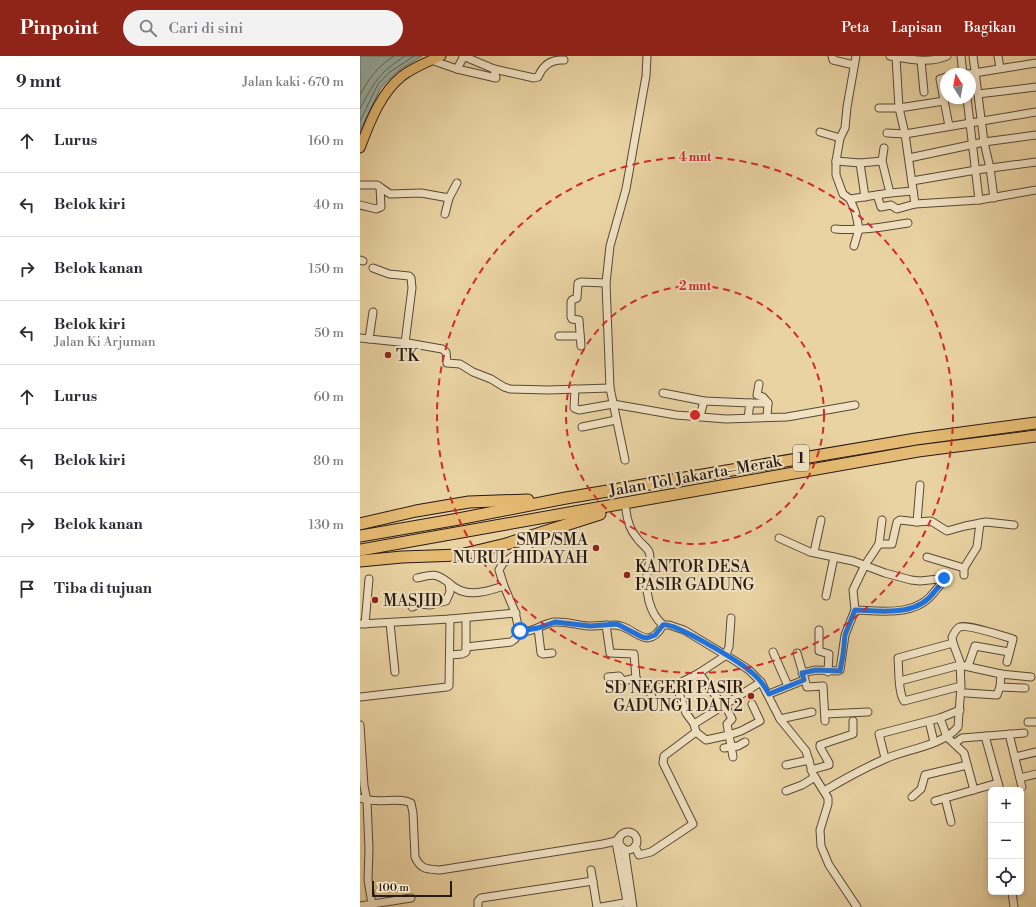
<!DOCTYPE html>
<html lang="id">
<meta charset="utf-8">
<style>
:root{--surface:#fff;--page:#f2f2f3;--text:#2b2b33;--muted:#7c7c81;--line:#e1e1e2;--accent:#8f2418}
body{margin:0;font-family:"Libre Bodoni",serif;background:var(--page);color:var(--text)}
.controls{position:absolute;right:12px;bottom:12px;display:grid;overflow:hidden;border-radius:6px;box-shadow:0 2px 6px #0003}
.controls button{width:36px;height:36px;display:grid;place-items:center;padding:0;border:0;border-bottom:1px solid var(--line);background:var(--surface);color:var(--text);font:20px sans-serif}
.compass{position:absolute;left:580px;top:12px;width:36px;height:36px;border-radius:50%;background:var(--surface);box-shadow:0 2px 6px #0003;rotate:349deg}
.scale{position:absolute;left:12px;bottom:10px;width:80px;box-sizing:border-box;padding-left:4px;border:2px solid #281912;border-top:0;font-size:11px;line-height:14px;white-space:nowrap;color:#281912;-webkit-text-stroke:3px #f1e2c3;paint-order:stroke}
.stop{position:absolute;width:12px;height:12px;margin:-9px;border:3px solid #1a73e8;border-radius:50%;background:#fff}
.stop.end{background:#1a73e8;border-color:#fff;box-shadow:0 1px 4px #0008}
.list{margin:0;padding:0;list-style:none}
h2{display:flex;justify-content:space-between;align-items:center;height:52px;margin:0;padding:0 16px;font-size:17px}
h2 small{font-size:13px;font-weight:400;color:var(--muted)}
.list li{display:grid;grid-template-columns:26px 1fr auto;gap:12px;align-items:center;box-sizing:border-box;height:64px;padding:0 16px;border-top:1px solid var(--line)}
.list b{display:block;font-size:15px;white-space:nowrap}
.list p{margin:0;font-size:13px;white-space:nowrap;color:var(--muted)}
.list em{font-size:13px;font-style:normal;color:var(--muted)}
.icon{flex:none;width:22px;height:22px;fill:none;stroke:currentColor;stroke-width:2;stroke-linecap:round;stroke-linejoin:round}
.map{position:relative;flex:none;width:676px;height:851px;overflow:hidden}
header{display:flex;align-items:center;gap:24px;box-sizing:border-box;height:56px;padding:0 20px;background:var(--accent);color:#fff}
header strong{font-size:19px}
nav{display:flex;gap:22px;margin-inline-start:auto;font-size:14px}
.search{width:280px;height:36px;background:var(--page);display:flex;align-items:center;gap:10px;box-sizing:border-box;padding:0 14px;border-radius:22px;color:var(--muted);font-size:15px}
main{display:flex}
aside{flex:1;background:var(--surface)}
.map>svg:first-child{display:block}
</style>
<header>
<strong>Pinpoint</strong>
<div class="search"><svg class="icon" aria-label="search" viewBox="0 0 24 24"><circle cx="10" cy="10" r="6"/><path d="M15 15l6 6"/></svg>Cari di sini</div>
<nav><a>Peta</a><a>Lapisan</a><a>Bagikan</a></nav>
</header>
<main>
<aside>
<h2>9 mnt<small>Jalan kaki · 670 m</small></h2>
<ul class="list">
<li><svg class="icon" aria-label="ahead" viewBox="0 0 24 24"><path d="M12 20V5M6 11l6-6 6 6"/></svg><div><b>Lurus</b></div><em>160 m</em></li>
<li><svg class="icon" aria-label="left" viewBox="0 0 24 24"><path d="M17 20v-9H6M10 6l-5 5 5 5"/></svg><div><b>Belok kiri</b></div><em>40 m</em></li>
<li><svg class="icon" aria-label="right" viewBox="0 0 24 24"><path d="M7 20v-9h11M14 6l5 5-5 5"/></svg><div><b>Belok kanan</b></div><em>150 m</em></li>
<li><svg class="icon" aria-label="left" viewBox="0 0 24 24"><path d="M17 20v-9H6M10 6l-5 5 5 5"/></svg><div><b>Belok kiri</b><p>Jalan Ki Arjuman</p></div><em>50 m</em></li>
<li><svg class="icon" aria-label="ahead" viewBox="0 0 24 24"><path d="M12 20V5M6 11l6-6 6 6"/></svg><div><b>Lurus</b></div><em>60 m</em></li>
<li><svg class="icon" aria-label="left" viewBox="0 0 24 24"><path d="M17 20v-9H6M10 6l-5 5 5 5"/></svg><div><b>Belok kiri</b></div><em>80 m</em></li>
<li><svg class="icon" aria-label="right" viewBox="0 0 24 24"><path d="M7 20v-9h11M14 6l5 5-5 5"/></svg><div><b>Belok kanan</b></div><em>130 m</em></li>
<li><svg class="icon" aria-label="arrive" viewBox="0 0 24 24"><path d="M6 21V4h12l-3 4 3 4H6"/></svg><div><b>Tiba di tujuan</b></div></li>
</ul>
</aside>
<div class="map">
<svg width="676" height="851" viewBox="0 0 676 851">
<rect width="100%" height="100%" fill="#ead3a3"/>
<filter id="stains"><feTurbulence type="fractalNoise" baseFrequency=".005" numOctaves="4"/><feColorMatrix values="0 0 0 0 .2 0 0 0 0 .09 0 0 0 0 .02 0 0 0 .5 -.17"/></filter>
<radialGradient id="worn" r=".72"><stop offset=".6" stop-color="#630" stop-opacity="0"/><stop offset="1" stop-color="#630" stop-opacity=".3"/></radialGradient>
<path fill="#9ab6ae" stroke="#6c7770" d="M 0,0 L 62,0 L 39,14 L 21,31 L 0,75 Z"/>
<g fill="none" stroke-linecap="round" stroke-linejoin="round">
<g stroke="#616860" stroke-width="1">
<path d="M 0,39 C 9,22 17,11 34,0"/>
<path d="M 0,53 C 14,26 19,17 45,0"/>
<path d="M 0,65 L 18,28 L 30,16 L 54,0"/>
</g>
<g stroke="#584836" stroke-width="9">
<g id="minor">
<path d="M 103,0 L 134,13 L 174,22 L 178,21 C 183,9 192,3 204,4"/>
<path d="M 104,0 L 97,13 L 136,22 L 134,13"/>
<path d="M 472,0 L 473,4 L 494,9"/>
<path d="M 530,0 C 549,3 569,8 587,0"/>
<path d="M 601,0 L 603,18"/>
<path d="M 613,0 L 624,86 L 630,112 L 634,142"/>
<path d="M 638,0 L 640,12"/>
<path d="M 71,4 L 97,13"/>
<path d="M 561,5 L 564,36"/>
<path d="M 608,18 L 676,7"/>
<path d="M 586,21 L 580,23 L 589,70"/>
<path d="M 618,38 L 676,31"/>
<path d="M 607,42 L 619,144"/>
<path d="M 584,45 L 539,52 L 545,78 L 555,148 L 619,144 L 676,134"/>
<path d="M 519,52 L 539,52 L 536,1"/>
<path d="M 460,76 L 480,82"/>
<path d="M 527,77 L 545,78 L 676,56"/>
<path d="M 524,92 L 522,105 L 530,137"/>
<path d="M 549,102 L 624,86 L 676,79"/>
<path d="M 476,105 L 500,107 L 522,105"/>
<path d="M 500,107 L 505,141"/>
<path d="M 552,125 L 616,114 L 676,106"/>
<path d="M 0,129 L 17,129 L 20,131 L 21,151 L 16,153 L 0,149"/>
<path d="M 20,131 L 30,138 L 61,137 L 89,142 L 97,127"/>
<path d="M 517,139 L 521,151 L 531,149 L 537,153 L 555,148"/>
<path d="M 490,143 L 530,137 L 553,135"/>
<path d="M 85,158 L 89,142"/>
<path d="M 475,173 C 500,175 524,171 548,167"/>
<path d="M 494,190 L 499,173 L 497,163 L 495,155 L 490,143 L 483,138 L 476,119 L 476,105 L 480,82 L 485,72 L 487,51 L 496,0"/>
<path d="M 0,204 L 3,205"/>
<path d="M 13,212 L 29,218 L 49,220 L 51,222 L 52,232 L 45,287"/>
<path d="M 199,280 L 220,280"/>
<path d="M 0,282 L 48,287 L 82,293 L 86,296 L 87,307 L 100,308 L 113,316 L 131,323 L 144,331 L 150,333 L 188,334 L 250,332"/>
<path d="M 9,283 L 13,256"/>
<path d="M 221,290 L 219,264 L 212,263 L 211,261 L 211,246 L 212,244 L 217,242 L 218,227 L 221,226 L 246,227"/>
<path d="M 399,328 L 397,339 L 403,341 L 408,347"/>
<path d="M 215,333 L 214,352 L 219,354 L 253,348 L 316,359 L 366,363 L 427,361 L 495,349"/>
<path d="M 303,337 L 344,345"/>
<path d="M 390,347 L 408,347 L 407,361"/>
<path d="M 340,360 L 344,345 L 390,347 L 388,362"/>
<path d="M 222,371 L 256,364"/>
<path d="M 265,404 L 250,332 L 246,227 L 250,190 L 266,133 L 286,20 L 287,0"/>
<path d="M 266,454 C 267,464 270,474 277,482 C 280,487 287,491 289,496 C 292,502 288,511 287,517 C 285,535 289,557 303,569"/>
<path d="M 557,466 L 560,429"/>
<path d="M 182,480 L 143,507 L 139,514 L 144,530 L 155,556 L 159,574 C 171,579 183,567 194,566 C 205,565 217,569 228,570 C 236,570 245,569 253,569 C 273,567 286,599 303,569 L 309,569 L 324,574 L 377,606 L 389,614 L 401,626 L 420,663 L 446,695 L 453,718 L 468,742 L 468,748 L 460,774 L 461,790 L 469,809 L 497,851"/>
<path d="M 419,482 L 450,496 L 493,505 L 525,517 L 551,524 L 560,525 L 588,522"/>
<path d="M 519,488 L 532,488 L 537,466 L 540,464 L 557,466 L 571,465 L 587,475 L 605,470 L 626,466 L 654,469"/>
<path d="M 454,496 L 461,464"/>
<path d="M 567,501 L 604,512"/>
<path d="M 604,519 L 604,512 L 617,491 L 620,467"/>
<path d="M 89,527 C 105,543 125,536 144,530"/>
<path d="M 466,540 L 474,501"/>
<path d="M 52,551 L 59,548 L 70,549 L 86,545 L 90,536 L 89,527 C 76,517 73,518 57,522"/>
<path d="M 495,554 C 523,555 557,561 575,535 C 579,530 582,528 584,522"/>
<path d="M 30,567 L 35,616"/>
<path d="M 0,568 L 90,563 L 156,557"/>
<path d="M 5,568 L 9,523"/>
<path d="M 246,569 L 250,597 L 274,598 L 276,622 L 282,633 L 285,633 L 316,629 L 339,617 L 365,600 L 369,591 L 371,562"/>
<path d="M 178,572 L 181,597 L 183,598 L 192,597"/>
<path d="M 459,574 L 459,595 L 469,598 L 468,616"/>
<path d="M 593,587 L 592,581 C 594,578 596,572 600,571 C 607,568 643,580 653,583 L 647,606"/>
<path d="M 106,591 L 151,586 L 155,583 L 160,575"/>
<path d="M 413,596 L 428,630"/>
<path d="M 437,597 L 447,631 L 463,630 L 465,665"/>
<path d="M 90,599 L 102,598 L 106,596 L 106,562"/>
<path d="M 608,610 L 615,590 L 649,596"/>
<path d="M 339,617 L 358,643 L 362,650"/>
<path d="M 442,617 L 456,614 L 478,615 L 480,614 L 485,579 L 495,554 L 493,534 L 505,509 L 519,488 L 522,464"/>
<path d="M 641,618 L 671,621"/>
<path d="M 248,621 L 259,620 L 263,625 L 276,622"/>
<path d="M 540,625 L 600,609 L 641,618 L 640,631 L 637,639 L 606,637"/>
<path d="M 316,629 L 326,657 L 334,668"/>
<path d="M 640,631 L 665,632"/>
<path d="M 289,633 L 295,649"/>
<path d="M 409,638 L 444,624"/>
<path d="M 0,641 L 87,631 L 89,630 L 90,563"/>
<path d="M 465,658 L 508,656"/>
<path d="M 580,662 L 600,654"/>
<path d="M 420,663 L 452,656"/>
<path d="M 569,665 L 574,686"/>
<path d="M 668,666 L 676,666"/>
<path d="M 0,669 L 4,730 L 7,745 L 9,793 L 8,824 L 12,848"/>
<path d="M 336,676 L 346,684 L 369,679 L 367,668 L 372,663 L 365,649"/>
<path d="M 649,678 L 662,731"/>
<path d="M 625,680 L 640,734"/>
<path d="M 595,687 L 602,682 L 664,677"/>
<path d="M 364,692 L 378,690 L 385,686"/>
<path d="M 373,701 L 369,679 L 381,675 L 400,665 L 392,648"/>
<path d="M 655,701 L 676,696"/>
<path d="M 525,702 L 519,678 L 580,662 L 587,681 L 604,697 L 614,734"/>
<path d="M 426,709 L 449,704"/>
<path d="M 451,714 L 469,709 L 469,707 L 460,691 L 460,689 L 493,678 L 493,665"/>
<path d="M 660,722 L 676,718"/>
<path d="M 426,735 L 442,729 L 455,721"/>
<path d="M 464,735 C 484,723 504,712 525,703 C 547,693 582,690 598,671 L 601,630 L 600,606 L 593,587 L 538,602 C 539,613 538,636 544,645 L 601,630"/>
<path d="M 552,741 L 561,733 L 565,719 L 607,709"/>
<path d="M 0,742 C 18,749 38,740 51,747 L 53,757 L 55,801 C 61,814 67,813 80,814 L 243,788 L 256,785 L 261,779"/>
<path d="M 585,742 L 591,766"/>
<path d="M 575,745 L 638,727"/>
<circle cx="268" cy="785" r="9"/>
<path d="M 256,786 L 268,851"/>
<path d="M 256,788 L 262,791 L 265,797 L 273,851"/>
<path d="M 275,790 L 279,799 L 291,796 L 333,768 L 303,707 L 304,700 L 336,676 L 334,668 L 401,626"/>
<path d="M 231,814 L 237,851"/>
<path d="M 652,836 L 654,851"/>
<path d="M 0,850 L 51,842"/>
<path d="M 118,851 L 118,845 L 121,842 L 233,825"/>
<path d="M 241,851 L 270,846"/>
</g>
</g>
<g stroke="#281912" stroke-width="11">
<path id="major" d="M 0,92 C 10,66 20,38 42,20 C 54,11 67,6 81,0"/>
</g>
<g stroke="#281912" stroke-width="13">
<g id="highway">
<path d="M 0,468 L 56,455 L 109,446 L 168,444"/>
<path d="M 0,480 L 93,464 L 206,442 L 556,383 L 676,367"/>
<path d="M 0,494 L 558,395 L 676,380"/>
<path d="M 0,505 L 42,501 L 100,499 L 146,488 L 240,458"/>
</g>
</g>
<use href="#minor" stroke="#f1e2c3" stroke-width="7"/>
<use href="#major" stroke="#e5ba72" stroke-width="9"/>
<use href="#highway" stroke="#e5ba72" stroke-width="11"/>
</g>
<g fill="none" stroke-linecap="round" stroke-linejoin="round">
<path stroke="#1a73e8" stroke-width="5" d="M 160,575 L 178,572 L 195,566 L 230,570 L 257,568 L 282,581 L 287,582 L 295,579 L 303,569 C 314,566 378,605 390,615 C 398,621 404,629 409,638 L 444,624 L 442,617 L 456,614 L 480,615 L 483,599 L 485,579 L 495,554 C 523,555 557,561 575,535 C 579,530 582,528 584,522"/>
</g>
<g fill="none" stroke="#d62828" stroke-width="2" stroke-dasharray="7 5">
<circle cx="335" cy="359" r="129"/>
<circle cx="335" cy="359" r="258"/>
</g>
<g fill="#8f2418" stroke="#f1e2c3" stroke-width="1.5">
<circle cx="28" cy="299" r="4"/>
<circle cx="236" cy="492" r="4"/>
<circle cx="267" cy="519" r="4"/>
<circle cx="15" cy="544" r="4"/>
<circle cx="391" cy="640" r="4"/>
</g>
<g text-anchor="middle" stroke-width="4" stroke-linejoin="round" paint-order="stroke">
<rect fill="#f1e2c3" stroke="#645547" stroke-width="1" x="433" y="389" width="16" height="26" rx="3"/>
<g font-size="15" font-weight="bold" fill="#281912">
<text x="441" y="407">1</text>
</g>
<g font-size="16" fill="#281912" stroke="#f1e2c3" text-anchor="start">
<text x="36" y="305">TK</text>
<text x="228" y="489" text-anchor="end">SMP/SMA<tspan x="228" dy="18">NURUL HIDAYAH</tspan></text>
<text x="275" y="516">KANTOR DESA<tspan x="275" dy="18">PASIR GADUNG</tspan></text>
<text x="23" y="550">MASJID</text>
<text x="383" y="637" text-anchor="end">SD NEGERI PASIR<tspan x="383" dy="18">GADUNG 1 DAN 2</tspan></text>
</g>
<g font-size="16" fill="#281912" stroke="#f1e2c3">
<text transform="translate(335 419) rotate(-10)" y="6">Jalan Tol Jakarta–Merak</text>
</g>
</g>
<circle cx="335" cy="359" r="6" fill="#d62828" stroke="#f1e2c3" stroke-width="2"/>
<g font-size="12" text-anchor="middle" font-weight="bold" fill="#d62828" stroke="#f1e2c3" stroke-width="4" stroke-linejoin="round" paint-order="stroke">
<text x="335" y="105">4 mnt</text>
<text x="335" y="234">2 mnt</text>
</g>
<rect width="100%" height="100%" filter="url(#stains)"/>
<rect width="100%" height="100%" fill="url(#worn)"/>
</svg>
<div class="controls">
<button>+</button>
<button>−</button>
<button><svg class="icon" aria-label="locate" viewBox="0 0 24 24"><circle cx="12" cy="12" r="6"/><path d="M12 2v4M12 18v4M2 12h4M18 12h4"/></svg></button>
</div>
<svg class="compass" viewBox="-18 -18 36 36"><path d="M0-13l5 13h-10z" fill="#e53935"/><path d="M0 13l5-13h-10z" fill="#7c7c81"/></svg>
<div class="scale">100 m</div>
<div class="stop" style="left:160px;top:575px"></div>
<div class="stop end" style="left:584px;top:522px"></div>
</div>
</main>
